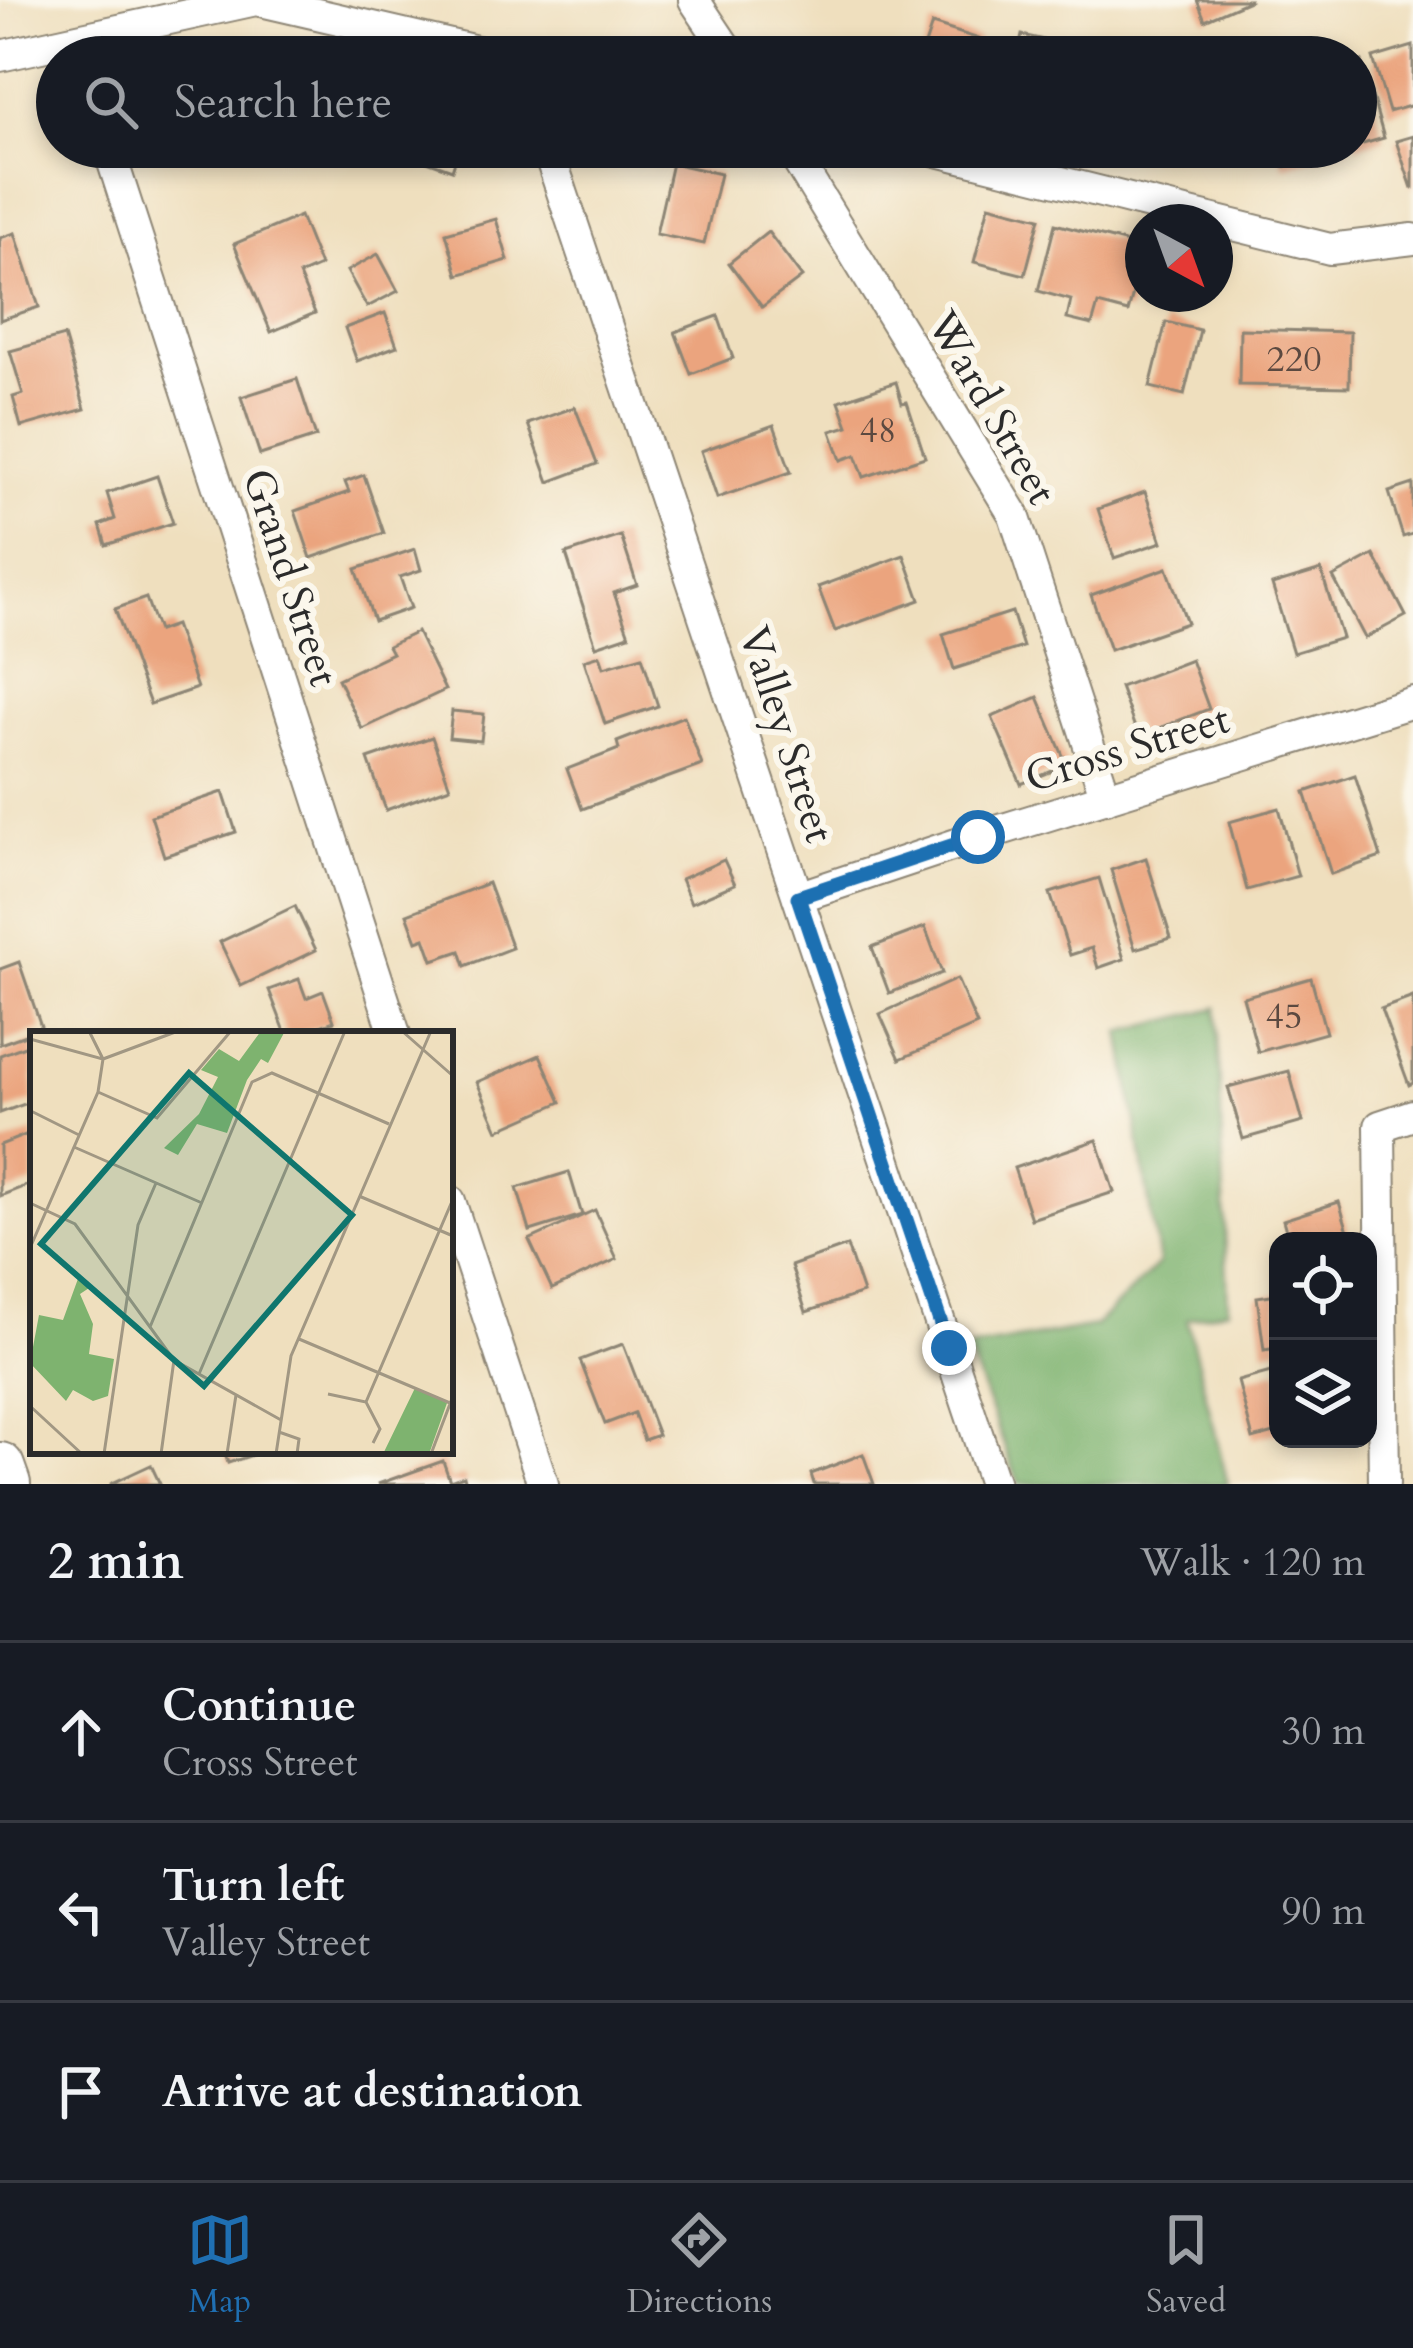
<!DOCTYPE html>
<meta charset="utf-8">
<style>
:root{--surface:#171b24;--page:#242831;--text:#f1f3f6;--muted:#9ea1a6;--line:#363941;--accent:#1f6fb2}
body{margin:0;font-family:Cardo,serif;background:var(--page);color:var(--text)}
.controls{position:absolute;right:36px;bottom:36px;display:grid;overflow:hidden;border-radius:24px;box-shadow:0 6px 18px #0003}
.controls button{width:108px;height:108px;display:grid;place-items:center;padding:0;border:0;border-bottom:3px solid var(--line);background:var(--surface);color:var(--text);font:60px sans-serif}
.compass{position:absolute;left:1125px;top:204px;width:108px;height:108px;border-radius:50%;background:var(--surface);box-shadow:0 6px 18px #0003;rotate:139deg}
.stop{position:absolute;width:36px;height:36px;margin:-27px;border:9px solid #1f6fb2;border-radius:50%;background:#fff}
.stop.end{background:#1f6fb2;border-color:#fff;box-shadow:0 3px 12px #0008}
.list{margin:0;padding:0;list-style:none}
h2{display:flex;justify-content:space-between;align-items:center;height:156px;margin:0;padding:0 48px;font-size:51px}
h2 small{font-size:39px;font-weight:400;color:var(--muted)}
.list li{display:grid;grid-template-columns:78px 1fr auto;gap:36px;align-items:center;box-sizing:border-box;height:180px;padding:0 48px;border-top:3px solid var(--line)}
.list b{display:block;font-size:45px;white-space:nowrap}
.list p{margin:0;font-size:39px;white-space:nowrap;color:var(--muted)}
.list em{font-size:39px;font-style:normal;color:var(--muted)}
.icon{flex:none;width:66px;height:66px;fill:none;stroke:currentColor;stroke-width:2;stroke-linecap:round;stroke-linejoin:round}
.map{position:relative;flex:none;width:1413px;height:1484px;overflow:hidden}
.search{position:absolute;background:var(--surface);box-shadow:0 6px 18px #0003;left:36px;right:36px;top:36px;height:132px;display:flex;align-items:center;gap:30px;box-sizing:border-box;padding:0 42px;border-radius:66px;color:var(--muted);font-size:45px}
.sheet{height:696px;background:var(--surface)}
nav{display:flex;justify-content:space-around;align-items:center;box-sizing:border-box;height:168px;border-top:3px solid var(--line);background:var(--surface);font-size:33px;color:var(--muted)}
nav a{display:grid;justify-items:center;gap:6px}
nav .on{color:var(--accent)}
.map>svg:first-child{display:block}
</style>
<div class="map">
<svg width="1413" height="1484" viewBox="0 0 1413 1484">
<rect width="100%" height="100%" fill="#fbf7ec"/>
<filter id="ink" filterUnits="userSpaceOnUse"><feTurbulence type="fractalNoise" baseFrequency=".00833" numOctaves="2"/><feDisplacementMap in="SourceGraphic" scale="24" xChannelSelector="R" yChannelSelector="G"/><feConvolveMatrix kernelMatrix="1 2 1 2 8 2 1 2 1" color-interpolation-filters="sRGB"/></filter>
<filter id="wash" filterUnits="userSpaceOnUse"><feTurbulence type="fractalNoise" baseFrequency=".004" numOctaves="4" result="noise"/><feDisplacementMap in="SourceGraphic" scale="48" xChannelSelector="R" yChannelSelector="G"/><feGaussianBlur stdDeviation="2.7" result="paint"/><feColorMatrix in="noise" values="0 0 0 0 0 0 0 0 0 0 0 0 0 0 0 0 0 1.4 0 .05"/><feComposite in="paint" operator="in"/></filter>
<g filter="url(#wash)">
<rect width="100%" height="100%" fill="#efdfbe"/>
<path fill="#7eb36f" stroke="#546f4d" stroke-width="3" d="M 1217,1008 L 1228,1309 L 1187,1319 L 1228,1484 L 1019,1484 L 967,1349 L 1095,1326 L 1159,1263 L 1121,1032 Z"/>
<g id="blocks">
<g fill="#eba47e">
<path d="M 1197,0 L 1251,0 L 1205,20 Z"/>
<path d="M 932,24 L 979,39 L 973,57 L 921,57 Z"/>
<path d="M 1022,35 L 1074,47 L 1072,57 L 1017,57 Z"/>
<path d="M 1413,46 L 1413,105 L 1389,112 L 1373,58 Z"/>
<path d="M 1362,61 L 1384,138 L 1356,146 L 1356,63 Z"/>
<path d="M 1413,136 L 1413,188 L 1412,188 L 1396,141 Z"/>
<path d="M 388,147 L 460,147 L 452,170 Z"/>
<path d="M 1172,147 L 1204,147 L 1201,157 Z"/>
<path d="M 1278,147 L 1348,147 L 1349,148 L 1284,167 Z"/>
<path d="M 672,163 L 720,174 L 704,244 L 656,234 Z"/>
<path d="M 989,205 L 1040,218 L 1025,275 L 974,262 Z"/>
<path d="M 300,216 L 320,266 L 299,275 L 315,313 L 271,332 L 234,244 Z"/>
<path d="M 496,219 L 508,260 L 458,275 L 446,233 Z"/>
<path d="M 1055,224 L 1143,247 L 1143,257 L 1128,312 L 1098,304 L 1092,325 L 1067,319 L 1071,300 L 1038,291 Z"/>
<path d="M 768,232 L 802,277 L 762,307 L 729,263 Z"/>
<path d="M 15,233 L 39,307 L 0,320 L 0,238 Z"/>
<path d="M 378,254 L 398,291 L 367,307 L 347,271 Z"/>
<path d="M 385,313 L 397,346 L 357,361 L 345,328 Z"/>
<path d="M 718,316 L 733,358 L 691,374 L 675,332 Z"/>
<path d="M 1166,322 L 1200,330 L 1184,395 L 1150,387 Z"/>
<path d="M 1240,329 L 1350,332 L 1349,387 L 1239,385 Z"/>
<path d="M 64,336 L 85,409 L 21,427 L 13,397 L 23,394 L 10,351 Z"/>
<path d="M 297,379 L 316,437 L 260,455 L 241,397 Z"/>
<path d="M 896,382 L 902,403 L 907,402 L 925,457 L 864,477 L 856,455 L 841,460 L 831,431 L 848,426 L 839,401 Z"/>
<path d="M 575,407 L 597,464 L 549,482 L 528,424 Z"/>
<path d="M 774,425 L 791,472 L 717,498 L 701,451 Z"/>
<path d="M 364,475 L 384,533 L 311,558 L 295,511 L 349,492 L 345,482 Z"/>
<path d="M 157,476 L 173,523 L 106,545 L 100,525 L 115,519 L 107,493 Z"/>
<path d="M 1413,484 L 1413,534 L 1403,537 L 1389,492 Z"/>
<path d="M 1145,492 L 1162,542 L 1114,558 L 1098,509 Z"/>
<path d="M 621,536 L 637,585 L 614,593 L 629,635 L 596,646 L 566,554 Z"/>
<path d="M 415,549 L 421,570 L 400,577 L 411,608 L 374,621 L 356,569 Z"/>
<path d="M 904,555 L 920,600 L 835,631 L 818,587 Z"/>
<path d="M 1374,555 L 1406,616 L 1365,638 L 1333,577 Z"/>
<path d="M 1167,568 L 1187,623 L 1110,650 L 1091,595 Z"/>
<path d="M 1321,570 L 1342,638 L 1293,653 L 1272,585 Z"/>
<path d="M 146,598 L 158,631 L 175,625 L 197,688 L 150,704 L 115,609 Z"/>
<path d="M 1012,612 L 1023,647 L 954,669 L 943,634 Z"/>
<path d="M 417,632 L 445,690 L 362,729 L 338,679 L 392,653 L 388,646 Z"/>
<path d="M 600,655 L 604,667 L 642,656 L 658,706 L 605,724 L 584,660 Z"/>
<path d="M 1191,660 L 1209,709 L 1138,736 L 1120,687 Z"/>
<path d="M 1038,697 L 1067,765 L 1021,784 L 992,717 Z"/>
<path d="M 452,711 L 484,714 L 481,741 L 449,738 Z"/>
<path d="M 684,716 L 702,765 L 582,809 L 567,769 L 619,749 L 617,742 Z"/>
<path d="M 432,737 L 450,787 L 386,810 L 368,759 Z"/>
<path d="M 1355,775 L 1381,857 L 1331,874 L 1305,792 Z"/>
<path d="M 223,792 L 236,832 L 164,856 L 151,816 Z"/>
<path d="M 1279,808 L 1298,876 L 1247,890 L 1229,822 Z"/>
<path d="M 1146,858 L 1171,938 L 1135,949 L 1111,870 Z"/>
<path d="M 724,860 L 735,884 L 691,903 L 681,879 Z"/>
<path d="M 1099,878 L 1124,959 L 1098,968 L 1092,948 L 1070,955 L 1050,893 Z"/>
<path d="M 488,883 L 512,948 L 465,966 L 460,951 L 433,960 L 425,938 L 417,941 L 407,914 Z"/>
<path d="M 295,906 L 316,950 L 241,986 L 220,942 Z"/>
<path d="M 925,927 L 942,973 L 889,993 L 872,947 Z"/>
<path d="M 19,962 L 42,1029 L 0,1044 L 0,969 Z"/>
<path d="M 1311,978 L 1326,1033 L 1258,1052 L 1243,997 Z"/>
<path d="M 299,979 L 306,998 L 323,991 L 334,1021 L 299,1034 L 286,1034 L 269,990 Z"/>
<path d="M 957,979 L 977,1025 L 900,1059 L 880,1014 Z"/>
<path d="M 1413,997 L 1413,1083 L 1409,1085 L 1381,1009 Z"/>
<path d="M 33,1043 L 33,1101 L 0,1113 L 0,1055 Z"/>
<path d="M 540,1055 L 561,1102 L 498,1130 L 477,1082 Z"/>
<path d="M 1289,1071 L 1303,1122 L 1243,1139 L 1228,1087 Z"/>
<path d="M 33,1132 L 33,1183 L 0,1196 L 0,1145 Z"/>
<path d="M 1097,1140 L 1114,1192 L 1031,1219 L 1014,1168 Z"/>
<path d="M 569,1172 L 582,1215 L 530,1231 L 517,1188 Z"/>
<path d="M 1339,1202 L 1351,1241 L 1289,1241 L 1283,1220 Z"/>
<path d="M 595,1210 L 617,1259 L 552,1289 L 529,1240 Z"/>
<path d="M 847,1246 L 863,1293 L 806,1312 L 791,1266 Z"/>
<path d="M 1278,1294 L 1278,1348 L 1264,1350 L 1257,1297 Z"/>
<path d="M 623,1344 L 658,1435 L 644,1440 L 634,1413 L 605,1424 L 580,1360 Z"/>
<path d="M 1278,1370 L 1278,1432 L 1253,1439 L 1238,1381 Z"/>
<path d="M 224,1451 L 262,1451 L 262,1452 L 228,1463 Z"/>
<path d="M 863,1454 L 874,1484 L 814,1484 L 811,1474 Z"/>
<path d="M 443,1461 L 450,1481 L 464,1476 L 466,1484 L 378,1484 Z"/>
<path d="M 151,1465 L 160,1484 L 110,1484 Z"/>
</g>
</g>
</g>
<g filter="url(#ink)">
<use href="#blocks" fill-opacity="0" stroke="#8d8574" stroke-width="3"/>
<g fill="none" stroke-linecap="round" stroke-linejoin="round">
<g stroke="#8d8574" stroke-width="34">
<g id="minor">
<path d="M 694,0 L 732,57"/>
<path d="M 0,56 L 256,0 L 503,57"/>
<path d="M 108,147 L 395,1034"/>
<path d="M 547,147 L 994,1484"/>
<path d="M 789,147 L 1014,515 L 1106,798"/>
<path d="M 921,147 L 1330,249 L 1413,239"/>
<path d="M 798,897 L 978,837 L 1413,702"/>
<path d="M 450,1201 L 543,1484"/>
<path d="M 1384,1484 L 1380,1126 L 1413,1115"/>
</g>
</g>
<g stroke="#8d8574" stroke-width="52">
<path id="primary" d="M 0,1467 L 6,1484"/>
</g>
<use href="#minor" stroke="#fff" stroke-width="30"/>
<use href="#primary" stroke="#fff" stroke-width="48"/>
</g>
</g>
<g fill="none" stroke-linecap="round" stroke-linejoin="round" filter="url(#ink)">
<path stroke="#1f6fb2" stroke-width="15" d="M 949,1348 L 798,897 L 978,837"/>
</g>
<g text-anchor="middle" stroke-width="12" stroke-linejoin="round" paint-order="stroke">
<g font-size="36" fill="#5b4940">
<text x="1294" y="371">220</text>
<text x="878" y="442">48</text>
<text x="1284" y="1028">45</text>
</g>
<g font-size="42" fill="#2b2b2b" stroke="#fbf7ec">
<text transform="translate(993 407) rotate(60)" y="15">Ward Street</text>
<text transform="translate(292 577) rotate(72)" y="15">Grand Street</text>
<text transform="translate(788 734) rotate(72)" y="15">Valley Street</text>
<text transform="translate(1127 747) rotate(-17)" y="15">Cross Street</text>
</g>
</g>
<g transform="translate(30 1031)">
<rect width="423" height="423" fill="#efdfbe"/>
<path d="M 231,0 L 255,0 L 238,32 L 231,28 L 217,49 L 197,102 L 167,93 L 148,124 L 134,117 L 169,83 L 188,46 L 171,39 L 189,18 L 209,30 ZM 49,245 L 59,257 L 50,263 L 63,293 L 59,323 L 84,328 L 78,365 L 63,370 L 43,359 L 36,370 L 0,332 L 9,284 L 33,289 ZM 385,357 L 417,372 L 399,423 L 353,423 Z" fill="#7eb36f"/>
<path fill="none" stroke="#a19783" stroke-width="3" d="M 59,0 L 73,28 L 148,0M 372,0 L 423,45M 0,8 L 73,28 L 68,61 L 0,217M 68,61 L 127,87 L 201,0M 1,80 L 49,104M 44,116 L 172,172M 329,165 L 423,205M 0,172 L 45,193 L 144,329 L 251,389M 120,296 L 222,51 L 242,42 L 359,93M 269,308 L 420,372M 169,343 L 315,0M 298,363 L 336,371 L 350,398 L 343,412M 336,371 L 423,168M 0,375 L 52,423M 249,401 L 269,408 L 267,423M 74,423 L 108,194 L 126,152M 131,423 L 144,329M 197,423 L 206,364M 246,423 L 261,325 L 401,0M 401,423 L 423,365"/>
<path fill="#0f766e" fill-opacity="0.15" stroke="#0f766e" stroke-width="6" d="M 159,42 L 322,184 L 174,355 L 11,213 Z"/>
<rect width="423" height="423" fill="none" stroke="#2b2b2b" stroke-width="6"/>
</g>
</svg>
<div class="controls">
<button><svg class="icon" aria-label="locate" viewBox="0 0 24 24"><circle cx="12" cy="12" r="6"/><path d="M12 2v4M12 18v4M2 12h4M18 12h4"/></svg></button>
<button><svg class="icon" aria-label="layers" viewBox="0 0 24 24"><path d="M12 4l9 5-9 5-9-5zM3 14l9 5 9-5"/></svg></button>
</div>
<svg class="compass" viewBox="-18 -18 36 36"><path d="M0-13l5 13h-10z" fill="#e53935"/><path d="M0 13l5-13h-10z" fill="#9ea1a6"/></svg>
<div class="stop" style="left:978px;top:837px"></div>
<div class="stop end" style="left:949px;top:1348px"></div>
<div class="search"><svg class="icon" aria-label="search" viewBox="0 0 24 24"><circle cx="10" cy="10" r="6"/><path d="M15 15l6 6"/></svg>Search here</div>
</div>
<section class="sheet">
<h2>2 min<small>Walk · 120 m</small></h2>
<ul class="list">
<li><svg class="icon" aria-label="ahead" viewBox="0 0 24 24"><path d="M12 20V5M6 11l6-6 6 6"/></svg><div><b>Continue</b><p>Cross Street</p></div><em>30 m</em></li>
<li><svg class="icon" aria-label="left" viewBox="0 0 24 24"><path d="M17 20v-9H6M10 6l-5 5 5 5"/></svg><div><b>Turn left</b><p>Valley Street</p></div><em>90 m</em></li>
<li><svg class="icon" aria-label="arrive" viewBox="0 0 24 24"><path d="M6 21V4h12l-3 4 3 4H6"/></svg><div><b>Arrive at destination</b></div></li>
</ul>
</section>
<nav>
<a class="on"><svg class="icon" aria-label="map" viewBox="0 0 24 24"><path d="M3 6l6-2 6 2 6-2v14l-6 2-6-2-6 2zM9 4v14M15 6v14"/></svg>Map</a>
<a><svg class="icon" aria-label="directions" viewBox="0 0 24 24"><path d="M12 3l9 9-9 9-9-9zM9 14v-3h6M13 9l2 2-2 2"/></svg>Directions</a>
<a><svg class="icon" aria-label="saved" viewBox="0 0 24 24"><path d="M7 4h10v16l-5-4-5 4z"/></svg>Saved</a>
</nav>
